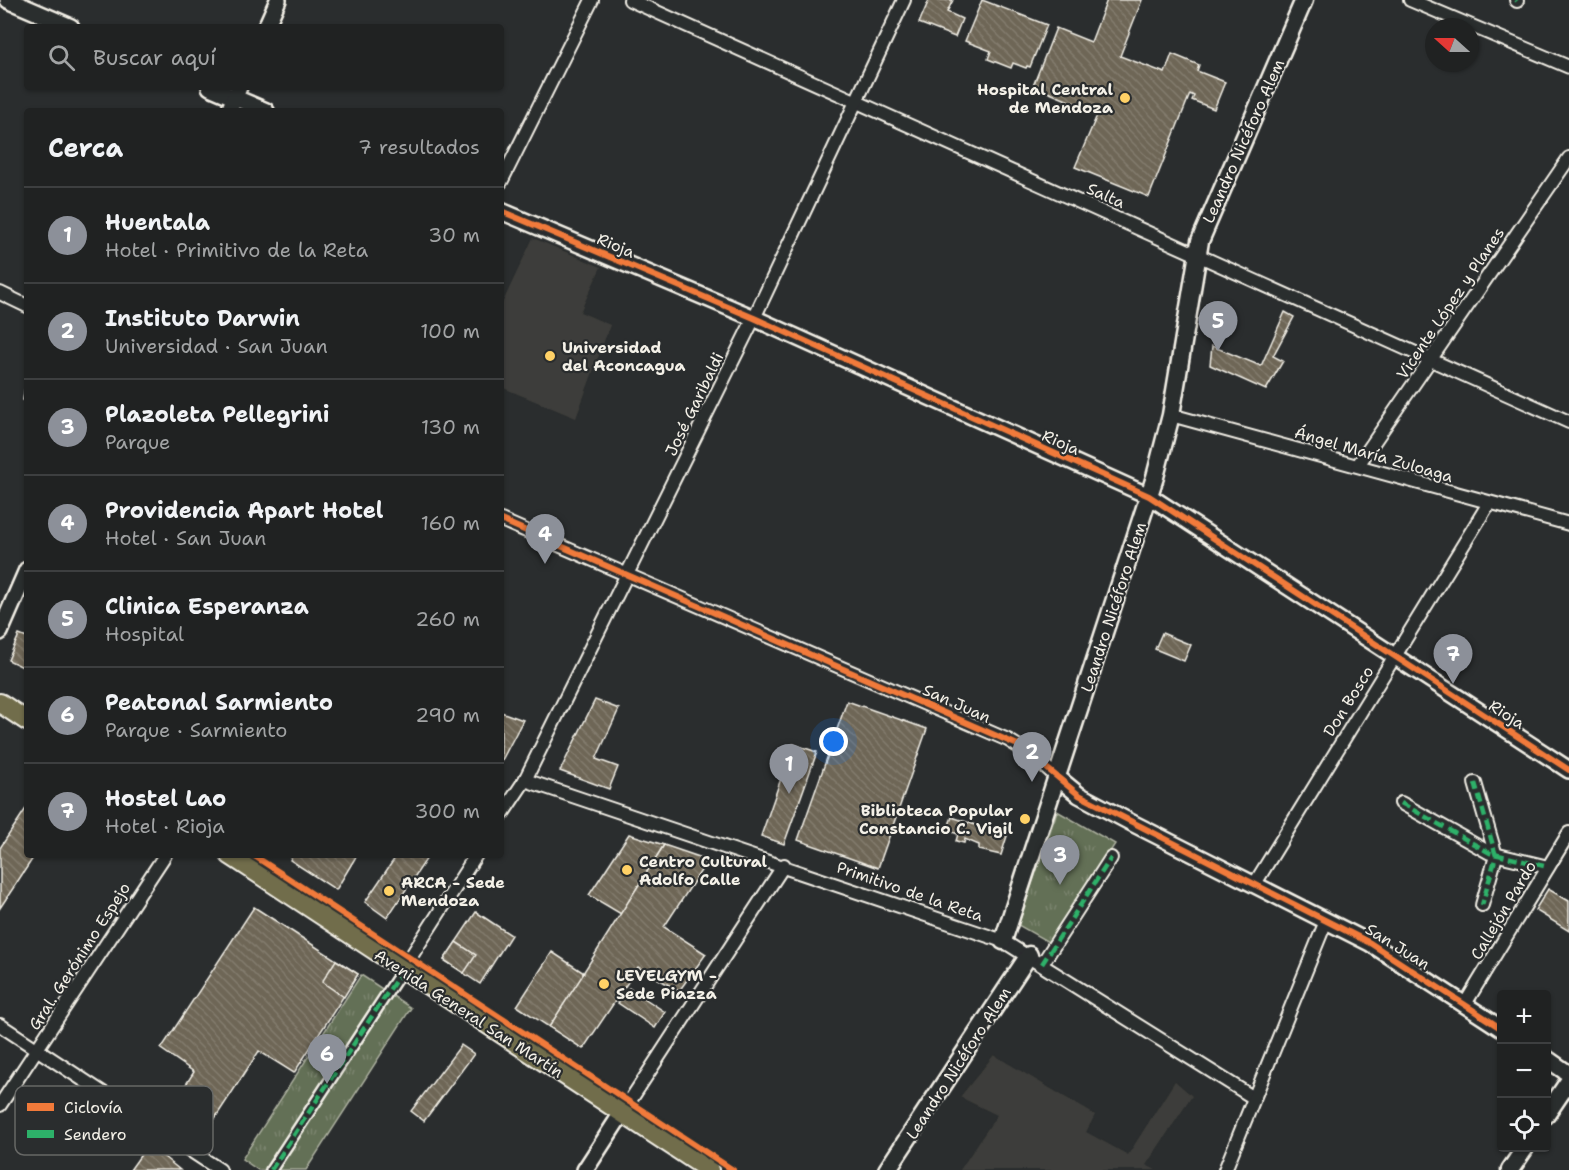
<!DOCTYPE html>
<html lang="es">
<meta charset="utf-8">
<style>
:root{--surface:#202222;--page:#2d2f2f;--text:#f1f3f6;--muted:#a2a4a5;--line:#3d3f40;--accent:#8c9099}
body{margin:0;font-family:"Shantell Sans",sans-serif;background:var(--page);color:var(--text)}
.controls{position:absolute;right:18px;bottom:18px;display:grid;overflow:hidden;border-radius:6px;box-shadow:0 2px 4px #0004}
.controls button{width:54px;height:54px;display:grid;place-items:center;padding:0;border:0;border-bottom:2px solid var(--line);background:var(--surface);color:var(--text);font:30px sans-serif}
.compass{position:absolute;left:1425px;top:18px;width:54px;height:54px;border-radius:50%;background:var(--surface);box-shadow:0 2px 4px #0004;rotate:291deg}
.you{position:absolute;left:834px;top:742px;width:21px;height:21px;margin:-15px;border:4px solid #fff;border-radius:50%;background:#1a73e8;box-shadow:0 0 0 9px #1a73e833}
.badge{display:grid;place-items:center;width:39px;height:39px;border-radius:50%;background:var(--accent);color:#fff;font-size:20px;font-weight:700}
.pin{position:absolute;translate:-50% -50px;filter:drop-shadow(0 2px 3px #0008)}
.pin::after{content:'';position:absolute;top:32px;width:21px;height:18px;background:inherit;clip-path:polygon(0 0,100% 0,50% 100%)}
.list{margin:0;padding:0;list-style:none}
h2{display:flex;justify-content:space-between;align-items:center;height:78px;margin:0;padding:0 24px;font-size:26px}
h2 small{font-size:20px;font-weight:400;color:var(--muted)}
.list li{display:grid;grid-template-columns:39px 1fr auto;gap:18px;align-items:center;box-sizing:border-box;height:96px;padding:0 24px;border-top:2px solid var(--line)}
.list b{display:block;font-size:22px;white-space:nowrap}
.list p{margin:0;font-size:20px;white-space:nowrap;color:var(--muted)}
.list em{font-size:20px;font-style:normal;color:var(--muted)}
.icon{flex:none;width:33px;height:33px;fill:none;stroke:currentColor;stroke-width:2;stroke-linecap:round;stroke-linejoin:round}
.map{position:relative;flex:none;width:1569px;height:1170px;overflow:hidden}
.search{position:absolute;background:var(--surface);box-shadow:0 2px 4px #0004;left:24px;top:24px;width:480px;height:66px;display:flex;align-items:center;gap:15px;box-sizing:border-box;padding:0 21px;border-radius:6px;color:var(--muted);font-size:22px}
.panel{position:absolute;background:var(--surface);box-shadow:0 2px 4px #0004;left:24px;top:108px;width:480px;height:750px;border-radius:6px}
.map>svg:first-child{display:block}
</style>
<div class="map">
<svg width="1569" height="1170" viewBox="0 0 1569 1170">
<defs>
<pattern id="grass-tufts" width="24" height="20" patternUnits="userSpaceOnUse" patternTransform="scale(1.5)"><rect width="24" height="20" fill="#636f56"/><path d="M3 7l-1-3M5 7V3M7 7l1-3M15 17l-1-3M17 17v-4M19 17l1-3" fill="none" stroke="#7a846e"/></pattern>
<pattern id="building-back-hatch" width="6" height="6" patternUnits="userSpaceOnUse" patternTransform="scale(1.5)"><rect width="6" height="6" fill="#6e6656"/><path d="M-1 5l2 2M0 0l6 6M5-1l2 2" fill="none" stroke="#837c6e"/></pattern>
</defs>
<rect width="100%" height="100%" fill="#2a2d2e"/>
<filter id="ink" filterUnits="userSpaceOnUse"><feTurbulence type="fractalNoise" baseFrequency=".0167" numOctaves="2"/><feDisplacementMap in="SourceGraphic" scale="12" xChannelSelector="R" yChannelSelector="G"/><feConvolveMatrix kernelMatrix="1 2 1 2 8 2 1 2 1" color-interpolation-filters="sRGB"/></filter>
<g filter="url(#ink)">
<g fill="#3e3e3a">
<path d="M 533,238 L 601,267 L 580,312 L 610,325 L 576,418 L 501,387 L 501,306 Z"/>
<path d="M 994,1055 L 1095,1115 L 1086,1132 L 1128,1155 L 1175,1081 L 1192,1096 L 1146,1165 L 1156,1170 L 960,1170 L 997,1115 L 960,1097 Z"/>
</g>
<g fill="url(#grass-tufts)" stroke="#acb09f" stroke-width="1.5">
<path d="M 1057,811 L 1115,844 L 1050,943 L 1018,925 Z"/>
<path d="M 361,975 L 411,1008 L 306,1170 L 258,1170 L 242,1159 Z"/>
</g>
<g fill="url(#building-back-hatch)" stroke="#f4f1e8" stroke-width="1.5">
<path d="M 929,0 L 953,0 L 947,12 L 962,19 L 955,37 L 919,23 Z"/>
<path d="M 982,0 L 1047,25 L 1030,67 L 1027,66 L 1026,68 L 1013,63 L 1011,68 L 988,59 L 991,51 L 965,41 Z"/>
<path d="M 1107,0 L 1142,0 L 1120,56 L 1165,73 L 1172,54 L 1199,65 L 1197,71 L 1225,82 L 1214,109 L 1192,100 L 1194,96 L 1190,94 L 1149,197 L 1075,167 L 1098,113 L 1033,86 L 1056,28 L 1091,42 Z"/>
<path d="M 1285,312 L 1294,317 L 1273,356 L 1283,361 L 1266,390 L 1210,365 L 1212,346 L 1261,366 Z"/>
<path d="M 27,373 L 27,402 L 23,400 Z"/>
<path d="M 1162,633 L 1191,645 L 1184,661 L 1155,649 Z"/>
<path d="M 19,635 L 27,638 L 27,669 L 8,660 Z"/>
<path d="M 595,700 L 619,709 L 596,759 L 618,767 L 609,789 L 560,771 Z"/>
<path d="M 847,701 L 927,729 L 878,868 L 798,840 Z"/>
<path d="M 501,712 L 523,720 L 501,762 Z"/>
<path d="M 793,744 L 817,752 L 784,844 L 761,836 Z"/>
<path d="M 27,807 L 27,855 L 35,855 L 0,908 L 0,848 Z"/>
<path d="M 952,817 L 1007,836 L 1001,855 L 979,850 L 979,845 L 965,839 L 964,843 L 956,841 L 958,834 L 947,830 Z"/>
<path d="M 629,834 L 664,845 L 621,914 L 589,895 Z"/>
<path d="M 664,845 L 708,860 L 664,927 L 706,954 L 679,991 L 638,967 L 583,1049 L 549,1027 Z"/>
<path d="M 292,855 L 357,855 L 336,890 L 290,860 Z"/>
<path d="M 397,855 L 429,855 L 387,918 L 365,902 Z"/>
<path d="M 1548,889 L 1569,901 L 1569,931 L 1535,910 Z"/>
<path d="M 254,907 L 358,974 L 294,1073 L 259,1051 L 206,1132 L 170,1109 L 194,1072 L 161,1049 Z"/>
<path d="M 476,912 L 511,935 L 480,984 L 444,960 Z"/>
<path d="M 456,942 L 476,955 L 464,973 L 444,960 Z"/>
<path d="M 552,952 L 584,973 L 549,1027 L 517,1006 Z"/>
<path d="M 336,960 L 358,974 L 344,997 L 322,982 Z"/>
<path d="M 629,988 L 665,1012 L 655,1028 L 618,1003 Z"/>
<path d="M 461,1045 L 474,1054 L 424,1121 L 411,1111 Z"/>
<path d="M 147,1146 L 164,1157 L 180,1170 L 130,1170 Z"/>
</g>
<g fill="none" stroke-linecap="round" stroke-linejoin="round">
<g stroke="#f4f1e8" stroke-width="14">
<path id="pedestrian" d="M 271,1170 L 403,969"/>
</g>
<g stroke="#f4f1e8" stroke-width="16">
<g id="minor">
<path d="M 630,0 L 1569,422"/>
<path d="M 1410,0 L 1569,67"/>
<path d="M 1516,0 L 1517,1"/>
<path d="M 501,182 L 592,0"/>
<path d="M 0,293 L 27,306"/>
<path d="M 1171,415 L 1569,524"/>
<path d="M 1358,465 L 1569,158"/>
<path d="M 501,520 L 1008,740 L 1032,755 L 1057,777"/>
<path d="M 525,780 L 1003,941 L 1254,1098"/>
<path d="M 1475,783 L 1496,856 L 1482,905"/>
<path d="M 1401,803 L 1490,853 L 1548,867"/>
<path d="M 501,816 L 525,780 L 754,318 L 904,0"/>
<path d="M 1254,885 L 1489,503"/>
<path d="M 1042,964 L 1111,858"/>
<path d="M 403,969 L 476,855"/>
<path d="M 1465,1004 L 1569,833"/>
<path d="M 0,1025 L 220,1170"/>
<path d="M 0,1105 L 165,855"/>
<path d="M 622,1113 L 784,865"/>
<path d="M 1225,1170 L 1326,921"/>
</g>
</g>
<g stroke="#f4f1e8" stroke-width="20">
<g id="tertiary">
<path d="M 8,0 L 71,27"/>
<path d="M 266,27 L 278,0"/>
<path d="M 210,87 L 266,111"/>
<path d="M 229,111 L 239,87"/>
<path d="M 501,211 L 754,318 L 1149,496 L 1569,770"/>
<path d="M 0,632 L 27,570"/>
<path d="M 1057,777 L 1079,795 L 1132,823 L 1370,943 L 1502,1029"/>
<path d="M 1546,1058 L 1569,1074"/>
<path d="M 585,1170 L 622,1113"/>
</g>
</g>
<g stroke="#f4f1e8" stroke-width="21">
<g id="secondary">
<path d="M 1003,941 L 1155,477 L 1171,415 L 1200,241 L 1304,0"/>
<path d="M 1546,1115 L 1569,1081"/>
<path d="M 887,1170 L 1029,955"/>
<path d="M 1510,1170 L 1525,1148"/>
</g>
</g>
<g stroke="#f4f1e8" stroke-width="22">
<g id="primary">
<path d="M 0,703 L 27,721"/>
<path d="M 230,855 L 709,1170"/>
</g>
</g>
<use href="#pedestrian" stroke="#2a2d2e" stroke-width="9"/>
<use href="#minor" stroke="#2a2d2e" stroke-width="12"/>
<use href="#tertiary" stroke="#2a2d2e" stroke-width="15"/>
<use href="#secondary" stroke="#2a2d2e" stroke-width="16"/>
<use href="#primary" stroke="#716d4b" stroke-width="18"/>
<g stroke="#2db169" stroke-width="4.5" stroke-dasharray="9 4.5" stroke-linecap="butt">
<path d="M 1516,0 L 1517,1"/>
<path d="M 1475,783 L 1496,856 L 1482,905"/>
<path d="M 1401,803 L 1490,853 L 1548,867"/>
<path d="M 1042,964 L 1111,858"/>
<path d="M 271,1170 L 403,969"/>
</g>
<g stroke="#2a2d2e" stroke-width="10">
<g id="cycleway">
<path d="M 501,211 L 754,318 L 1149,496 L 1569,770"/>
<path d="M 501,520 L 1020,746 L 1079,795 L 1370,943 L 1502,1029"/>
<path d="M 253,855 L 733,1170"/>
</g>
</g>
<use href="#cycleway" stroke="#f17a3a" stroke-width="6"/>
</g>
</g>
<g fill="#ffd166" stroke="#2a2d2e" stroke-width="2">
<circle cx="1125" cy="98" r="6"/>
<circle cx="550" cy="356" r="6"/>
<circle cx="1025" cy="819" r="6"/>
<circle cx="627" cy="870" r="6"/>
<circle cx="389" cy="891" r="6"/>
<circle cx="604" cy="984" r="6"/>
</g>
<g text-anchor="middle" stroke-width="4.5" stroke-linejoin="round" paint-order="stroke">
<g font-size="16" font-weight="bold" fill="#f4f1e8" stroke="#2a2d2e" text-anchor="start">
<text x="1113" y="95" text-anchor="end">Hospital Central<tspan x="1113" dy="18">de Mendoza</tspan></text>
<text x="562" y="353">Universidad<tspan x="562" dy="18">del Aconcagua</tspan></text>
<text x="1013" y="816" text-anchor="end">Biblioteca Popular<tspan x="1013" dy="18">Constancio C. Vigil</tspan></text>
<text x="639" y="867">Centro Cultural<tspan x="639" dy="18">Adolfo Calle</tspan></text>
<text x="401" y="888">ARCA - Sede<tspan x="401" dy="18">Mendoza</tspan></text>
<text x="616" y="981">LEVELGYM -<tspan x="616" dy="18">Sede Piazza</tspan></text>
</g>
<g font-size="16" fill="#f4f1e8" stroke="#2a2d2e">
<text transform="translate(1243 141) rotate(-66)" y="6">Leandro Nicéforo Alem</text>
<text transform="translate(1106 195) rotate(24)" y="6">Salta</text>
<text transform="translate(616 245) rotate(23)" y="6">Rioja</text>
<text transform="translate(1450 303) rotate(-56)" y="6">Vicente López y Planes</text>
<text transform="translate(694 404) rotate(-64)" y="6">José Garibaldi</text>
<text transform="translate(1061 442) rotate(24)" y="6">Rioja</text>
<text transform="translate(1374 454) rotate(16)" y="6">Ángel María Zuloaga</text>
<text transform="translate(1113 607) rotate(-72)" y="6">Leandro Nicéforo Alem</text>
<text transform="translate(1348 701) rotate(-58)" y="6">Don Bosco</text>
<text transform="translate(957 703) rotate(24)" y="6">San Juan</text>
<text transform="translate(1507 714) rotate(33)" y="6">Rioja</text>
<text transform="translate(910 891) rotate(19)" y="6">Primitivo de la Reta</text>
<text transform="translate(1503 910) rotate(-59)" y="6">Callejón Pardo</text>
<text transform="translate(1398 946) rotate(32)" y="6">San Juan</text>
<text transform="translate(79 956) rotate(-57)" y="6">Gral. Gerónimo Espejo</text>
<text transform="translate(469 1013) rotate(33)" y="6">Avenida General San Martín</text>
<text transform="translate(958 1063) rotate(-57)" y="6">Leandro Nicéforo Alem</text>
</g>
</g>
<rect x="15" y="1086" width="198" height="69" rx="9" fill="#2a2d2e" stroke="#676866" stroke-width="1.5"/>
<rect x="27" y="1103" width="27" height="8" fill="#f17a3a"/>
<rect x="27" y="1130" width="27" height="8" fill="#2db169"/>
<g font-size="16" fill="#f4f1e8">
<text x="64" y="1113">Ciclovía</text>
<text x="64" y="1140">Sendero</text>
</g>
</svg>
<div class="controls">
<button>+</button>
<button>−</button>
<button><svg class="icon" aria-label="locate" viewBox="0 0 24 24"><circle cx="12" cy="12" r="6"/><path d="M12 2v4M12 18v4M2 12h4M18 12h4"/></svg></button>
</div>
<svg class="compass" viewBox="-18 -18 36 36"><path d="M0-13l5 13h-10z" fill="#e53935"/><path d="M0 13l5-13h-10z" fill="#a2a4a5"/></svg>
<div class="you"></div>
<div class="pin badge" style="left:789px;top:794px">1</div>
<div class="pin badge" style="left:1032px;top:782px">2</div>
<div class="pin badge" style="left:1060px;top:885px">3</div>
<div class="pin badge" style="left:545px;top:564px">4</div>
<div class="pin badge" style="left:1218px;top:351px">5</div>
<div class="pin badge" style="left:327px;top:1084px">6</div>
<div class="pin badge" style="left:1453px;top:684px">7</div>
<div class="search"><svg class="icon" aria-label="search" viewBox="0 0 24 24"><circle cx="10" cy="10" r="6"/><path d="M15 15l6 6"/></svg>Buscar aquí</div>
<section class="panel">
<h2>Cerca<small>7 resultados</small></h2>
<ul class="list">
<li><span class="badge">1</span><div><b>Huentala</b><p>Hotel · Primitivo de la Reta</p></div><em>30 m</em></li>
<li><span class="badge">2</span><div><b>Instituto Darwin</b><p>Universidad · San Juan</p></div><em>100 m</em></li>
<li><span class="badge">3</span><div><b>Plazoleta Pellegrini</b><p>Parque</p></div><em>130 m</em></li>
<li><span class="badge">4</span><div><b>Providencia Apart Hotel</b><p>Hotel · San Juan</p></div><em>160 m</em></li>
<li><span class="badge">5</span><div><b>Clinica Esperanza</b><p>Hospital</p></div><em>260 m</em></li>
<li><span class="badge">6</span><div><b>Peatonal Sarmiento</b><p>Parque · Sarmiento</p></div><em>290 m</em></li>
<li><span class="badge">7</span><div><b>Hostel Lao</b><p>Hotel · Rioja</p></div><em>300 m</em></li>
</ul>
</section>
</div>
